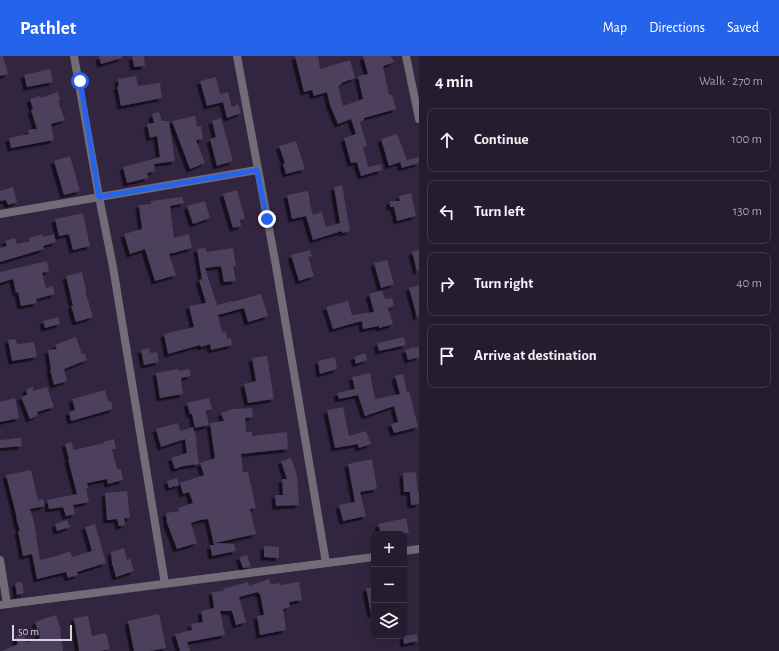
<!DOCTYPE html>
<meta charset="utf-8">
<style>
:root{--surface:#261c2f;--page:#2e2537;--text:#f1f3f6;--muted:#a4a1aa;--line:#423a4b;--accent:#2563eb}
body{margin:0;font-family:"Alegreya Sans",sans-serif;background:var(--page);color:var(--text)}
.controls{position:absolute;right:12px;bottom:12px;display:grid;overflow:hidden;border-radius:8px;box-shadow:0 4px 16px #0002}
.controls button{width:36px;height:36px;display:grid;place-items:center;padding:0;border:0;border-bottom:1px solid var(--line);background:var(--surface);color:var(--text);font:20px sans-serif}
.scale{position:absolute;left:12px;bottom:10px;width:60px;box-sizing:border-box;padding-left:4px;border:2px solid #d8d1e2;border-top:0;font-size:11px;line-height:14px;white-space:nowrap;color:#d8d1e2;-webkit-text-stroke:3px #32253f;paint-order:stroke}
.stop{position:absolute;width:12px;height:12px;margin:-9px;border:3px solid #2563eb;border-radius:50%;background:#fff}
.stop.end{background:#2563eb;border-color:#fff;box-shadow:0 1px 4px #0008}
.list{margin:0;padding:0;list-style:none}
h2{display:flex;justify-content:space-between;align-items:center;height:52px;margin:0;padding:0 16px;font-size:17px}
h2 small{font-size:13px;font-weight:400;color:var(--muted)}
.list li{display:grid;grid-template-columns:26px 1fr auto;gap:12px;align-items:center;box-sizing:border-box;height:64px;margin:0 8px 8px;padding:0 8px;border:1px solid var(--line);border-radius:8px}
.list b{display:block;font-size:15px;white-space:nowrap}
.list em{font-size:13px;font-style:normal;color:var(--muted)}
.icon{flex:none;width:22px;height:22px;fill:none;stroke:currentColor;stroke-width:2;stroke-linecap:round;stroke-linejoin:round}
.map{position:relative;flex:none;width:419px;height:595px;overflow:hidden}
header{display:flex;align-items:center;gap:24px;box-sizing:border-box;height:56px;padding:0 20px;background:var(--accent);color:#fff}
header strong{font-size:19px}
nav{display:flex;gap:22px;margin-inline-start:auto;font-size:14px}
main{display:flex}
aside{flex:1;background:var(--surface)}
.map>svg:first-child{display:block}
</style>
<header>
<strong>Pathlet</strong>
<nav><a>Map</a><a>Directions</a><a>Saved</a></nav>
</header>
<main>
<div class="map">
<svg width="419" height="595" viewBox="0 0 419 595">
<defs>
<filter id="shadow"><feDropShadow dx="-3.5" dy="3.5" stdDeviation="0" flood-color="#0009"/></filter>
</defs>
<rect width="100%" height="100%" fill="#32253f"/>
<g fill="#4d3f5c" filter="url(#shadow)">
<path d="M 0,0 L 3,0 L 8,18 L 0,20 Z"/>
<path d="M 99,0 L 122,0 L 122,2 L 101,8 Z"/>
<path d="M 132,0 L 144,0 L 145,10 L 134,11 Z"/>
<path d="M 295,0 L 318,0 L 320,13 L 350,4 L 355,22 L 341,27 L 342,28 L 338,30 L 343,50 L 363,43 L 358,20 L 368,18 L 363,0 L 391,0 L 394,6 L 383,10 L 389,39 L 392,39 L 396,53 L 364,62 L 364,64 L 360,66 L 367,90 L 363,91 L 368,111 L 381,108 L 382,114 L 361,120 L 357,106 L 351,107 L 344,82 L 356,78 L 351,63 L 338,68 L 330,49 L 327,36 L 314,40 L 312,34 L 304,36 Z"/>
<path d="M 50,13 L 53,26 L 27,31 L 24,19 Z"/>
<path d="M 136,20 L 138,30 L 160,27 L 162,42 L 121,50 L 117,30 L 119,30 L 118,23 Z"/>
<path d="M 216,21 L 220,38 L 228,36 L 232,51 L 238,48 L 241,57 L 227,62 L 223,46 L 207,50 L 200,25 Z"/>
<path d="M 58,36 L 60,44 L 58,45 L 65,64 L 51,68 L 54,84 L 11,92 L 9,82 L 29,78 L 28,74 L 37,73 L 31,54 L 33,53 L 30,43 L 40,40 L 41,42 Z"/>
<path d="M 159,56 L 162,65 L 169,65 L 175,105 L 154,108 L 155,115 L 147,117 L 148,122 L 127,127 L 123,111 L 160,101 L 157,80 L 150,82 L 147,68 L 154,67 L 152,58 Z"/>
<path d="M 195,60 L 197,71 L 201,70 L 203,83 L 196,84 L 205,107 L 190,113 L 172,65 Z"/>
<path d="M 221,62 L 233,105 L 217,110 L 210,83 L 216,81 L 212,65 Z"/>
<path d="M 397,78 L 407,104 L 419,101 L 419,107 L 402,112 L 400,106 L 389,110 L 381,83 Z"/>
<path d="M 296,85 L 305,113 L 286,118 L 283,108 L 285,107 L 279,90 Z"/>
<path d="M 70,100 L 80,135 L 64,139 L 54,105 Z"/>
<path d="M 342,129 L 350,175 L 342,177 L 342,175 L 313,184 L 306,160 L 292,163 L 287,139 L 308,135 L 310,145 L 309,145 L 313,159 L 322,156 L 326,171 L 340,167 L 334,131 Z"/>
<path d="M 13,131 L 17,146 L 8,149 L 6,144 L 0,145 L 0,135 Z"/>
<path d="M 237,134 L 245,163 L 240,164 L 241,170 L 233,172 L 223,138 Z"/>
<path d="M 411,137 L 416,160 L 397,165 L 394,151 L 390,151 L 390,145 L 400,145 L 399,140 Z"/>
<path d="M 182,141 L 184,147 L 170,150 L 174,182 L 189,178 L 192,192 L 169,198 L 176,219 L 155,225 L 145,193 L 130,198 L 124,178 L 142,173 L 139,149 L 151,148 L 151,145 Z"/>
<path d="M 205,145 L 210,162 L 193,168 L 187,150 Z"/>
<path d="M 83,157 L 90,190 L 73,194 L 69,178 L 59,180 L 55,163 Z"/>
<path d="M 42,178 L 43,181 L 54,178 L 56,186 L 43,190 L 44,193 L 0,206 L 0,192 L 7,190 L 5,185 L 15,182 L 17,188 L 30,185 L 29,182 Z"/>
<path d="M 206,192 L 206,196 L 233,192 L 236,210 L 233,210 L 236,225 L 224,226 L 221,210 L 205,212 L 217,249 L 232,245 L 232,246 L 261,238 L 268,260 L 248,266 L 244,252 L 218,259 L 222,276 L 226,275 L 227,283 L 231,282 L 232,289 L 211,294 L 210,288 L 201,291 L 200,289 L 168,298 L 164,278 L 194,271 L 189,250 L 206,247 L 199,224 L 202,223 L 197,193 Z"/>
<path d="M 310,194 L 312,200 L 308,201 L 314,220 L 299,225 L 291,199 Z"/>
<path d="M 419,194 L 419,215 L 417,215 L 412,196 Z"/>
<path d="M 387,204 L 394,228 L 381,232 L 374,207 Z"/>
<path d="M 47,205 L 49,215 L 42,217 L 46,232 L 53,230 L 55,238 L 36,243 L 37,247 L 21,250 L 18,236 L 16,237 L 13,223 L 0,227 L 0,216 Z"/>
<path d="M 82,216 L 86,234 L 85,235 L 93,261 L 76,266 L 71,250 L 73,250 L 66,220 Z"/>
<path d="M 419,229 L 419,260 L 417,261 L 409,232 Z"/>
<path d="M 382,234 L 385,243 L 392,242 L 394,250 L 388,252 L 393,268 L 379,272 L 379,270 L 363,273 L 362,265 L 333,273 L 326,251 L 348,245 L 352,259 L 374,256 L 369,238 Z"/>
<path d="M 58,261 L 60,268 L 45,272 L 43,265 Z"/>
<path d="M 76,281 L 82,298 L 84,297 L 87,304 L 64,313 L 67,325 L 54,329 L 50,314 L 51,314 L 48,294 L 57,293 L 55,289 Z"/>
<path d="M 404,281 L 406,289 L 379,295 L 377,287 Z"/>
<path d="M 16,283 L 17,288 L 34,286 L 37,301 L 12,305 L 8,284 Z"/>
<path d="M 414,291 L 415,292 L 419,291 L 419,301 L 408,304 L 405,294 Z"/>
<path d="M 149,292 L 150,297 L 157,296 L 159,306 L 144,309 L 141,294 Z"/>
<path d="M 365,297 L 367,304 L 356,308 L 354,301 Z"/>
<path d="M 267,300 L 274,343 L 248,347 L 244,328 L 256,325 L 252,302 Z"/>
<path d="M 335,301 L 337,313 L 320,318 L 318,305 Z"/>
<path d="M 178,313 L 179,315 L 189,313 L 191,320 L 181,322 L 183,338 L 160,342 L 156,317 Z"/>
<path d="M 370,317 L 375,343 L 400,338 L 395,320 L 403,318 L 407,336 L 409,335 L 418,371 L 394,377 L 391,368 L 398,366 L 394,350 L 365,360 L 358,339 L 339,343 L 337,337 L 355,333 L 352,321 Z"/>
<path d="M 33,331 L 33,335 L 47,331 L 54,351 L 37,356 L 38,359 L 30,363 L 21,341 L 27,339 L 26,333 Z"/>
<path d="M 105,334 L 108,345 L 111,345 L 113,353 L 71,365 L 69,356 L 75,354 L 72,343 Z"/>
<path d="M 15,342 L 19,362 L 0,366 L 0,346 Z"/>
<path d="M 209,342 L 212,353 L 206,355 L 209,369 L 195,372 L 192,358 L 190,358 L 187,347 Z"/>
<path d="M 343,351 L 349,380 L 366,375 L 371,388 L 359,392 L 358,388 L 335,392 L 327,354 Z"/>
<path d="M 252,352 L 253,361 L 245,362 L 246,376 L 252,376 L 252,380 L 287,376 L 288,393 L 241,398 L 243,416 L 248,416 L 256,452 L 250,453 L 256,478 L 215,487 L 234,488 L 236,495 L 212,500 L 210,489 L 214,489 L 208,463 L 200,464 L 191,467 L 197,487 L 177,493 L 167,467 L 166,457 L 179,455 L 178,452 L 193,447 L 189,436 L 183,438 L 180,427 L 204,419 L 200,407 L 215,402 L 210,367 L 224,365 L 221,357 L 233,353 Z"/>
<path d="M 178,367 L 180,375 L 193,371 L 197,385 L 196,385 L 199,408 L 183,410 L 175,413 L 171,402 L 187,397 L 185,383 L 161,391 L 156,373 Z"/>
<path d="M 21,382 L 22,390 L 0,392 L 0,384 Z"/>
<path d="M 114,383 L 116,393 L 112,393 L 117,413 L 121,413 L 123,424 L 108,428 L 107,423 L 87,427 L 88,432 L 86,433 L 89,446 L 73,449 L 75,458 L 66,460 L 63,451 L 49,453 L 47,444 L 77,438 L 68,403 L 69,403 L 65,388 L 71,386 L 74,394 L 104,387 L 103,386 Z"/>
<path d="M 291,402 L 297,419 L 299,449 L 276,450 L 275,439 L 283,439 L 282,423 L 287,423 L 281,405 Z"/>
<path d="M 372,403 L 377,433 L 360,436 L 366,460 L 343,465 L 339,449 L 355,446 L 348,408 Z"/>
<path d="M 31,414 L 38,444 L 43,443 L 45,450 L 30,453 L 34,466 L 40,504 L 60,499 L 70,495 L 72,501 L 92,495 L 85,471 L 95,468 L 106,507 L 77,516 L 78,519 L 68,522 L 66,516 L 37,523 L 32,498 L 23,500 L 18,475 L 20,475 L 16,462 L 17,462 L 6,419 Z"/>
<path d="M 416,416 L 418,437 L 419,437 L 419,448 L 411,449 L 410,436 L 404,436 L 403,417 Z"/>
<path d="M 177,422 L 179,429 L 169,432 L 167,425 Z"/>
<path d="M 127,435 L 130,462 L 124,462 L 125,469 L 119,470 L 117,463 L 107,464 L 105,437 Z"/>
<path d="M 406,462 L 409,477 L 381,478 L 378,468 Z"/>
<path d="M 67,464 L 70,471 L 57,475 L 55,468 Z"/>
<path d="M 264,490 L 279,491 L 279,502 L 264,501 Z"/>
<path d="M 124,492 L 127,504 L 130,502 L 134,515 L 116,521 L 112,507 L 111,496 Z"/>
<path d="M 247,499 L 251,511 L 243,512 L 239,501 Z"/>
<path d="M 269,523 L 271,529 L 279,527 L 280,529 L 299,526 L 302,544 L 289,546 L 290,551 L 283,553 L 286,574 L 260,579 L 257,560 L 264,559 L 260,537 L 259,538 L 258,536 L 239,541 L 246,566 L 236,569 L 232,555 L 220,555 L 225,579 L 187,586 L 190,595 L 180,595 L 175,578 L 192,574 L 191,568 L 203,566 L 201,555 L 214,552 L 212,536 L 224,535 L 223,533 L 248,526 L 249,530 Z"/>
<path d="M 22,526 L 24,537 L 17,539 L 15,527 Z"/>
<path d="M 374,531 L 374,558 L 371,558 L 366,532 Z"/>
<path d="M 159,558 L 166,592 L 150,595 L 134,595 L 128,565 Z"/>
<path d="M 56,559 L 61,574 L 60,574 L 63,595 L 2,595 L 18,588 L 15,581 L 23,577 L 27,587 L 40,582 L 35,566 Z"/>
<path d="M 88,560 L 92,580 L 106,577 L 110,593 L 100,595 L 79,595 L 74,562 Z"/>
<path d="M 417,578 L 418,585 L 404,588 L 403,580 Z"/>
</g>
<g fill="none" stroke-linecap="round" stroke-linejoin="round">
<g stroke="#726c79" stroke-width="8">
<path d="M 74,0 L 99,141 L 113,211 L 165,528"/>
<path d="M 237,0 L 276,210 L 326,507"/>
<path d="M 406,0 L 419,63"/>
<path d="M 0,158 L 257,114"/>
<path d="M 404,495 L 419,493"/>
<path d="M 0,504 L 7,548"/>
<path d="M 0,549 L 374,501"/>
</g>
</g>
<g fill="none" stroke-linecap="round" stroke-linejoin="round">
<path stroke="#2563eb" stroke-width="5" d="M 80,25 L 99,141 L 257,114 L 267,163"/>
</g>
</svg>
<div class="controls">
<button>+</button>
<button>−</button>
<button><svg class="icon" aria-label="layers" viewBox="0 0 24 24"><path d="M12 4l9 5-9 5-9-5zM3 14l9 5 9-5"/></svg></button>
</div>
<div class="scale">50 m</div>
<div class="stop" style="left:80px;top:25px"></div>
<div class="stop end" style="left:267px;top:163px"></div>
</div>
<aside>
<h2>4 min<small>Walk · 270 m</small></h2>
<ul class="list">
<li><svg class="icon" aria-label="ahead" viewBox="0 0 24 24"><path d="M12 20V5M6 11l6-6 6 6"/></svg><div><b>Continue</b></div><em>100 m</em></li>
<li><svg class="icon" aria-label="left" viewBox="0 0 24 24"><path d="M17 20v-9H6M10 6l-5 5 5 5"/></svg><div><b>Turn left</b></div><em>130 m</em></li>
<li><svg class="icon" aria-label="right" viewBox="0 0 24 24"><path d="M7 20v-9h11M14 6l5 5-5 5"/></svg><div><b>Turn right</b></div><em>40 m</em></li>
<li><svg class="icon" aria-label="arrive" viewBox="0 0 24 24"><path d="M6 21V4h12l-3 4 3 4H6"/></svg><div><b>Arrive at destination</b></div></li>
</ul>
</aside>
</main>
